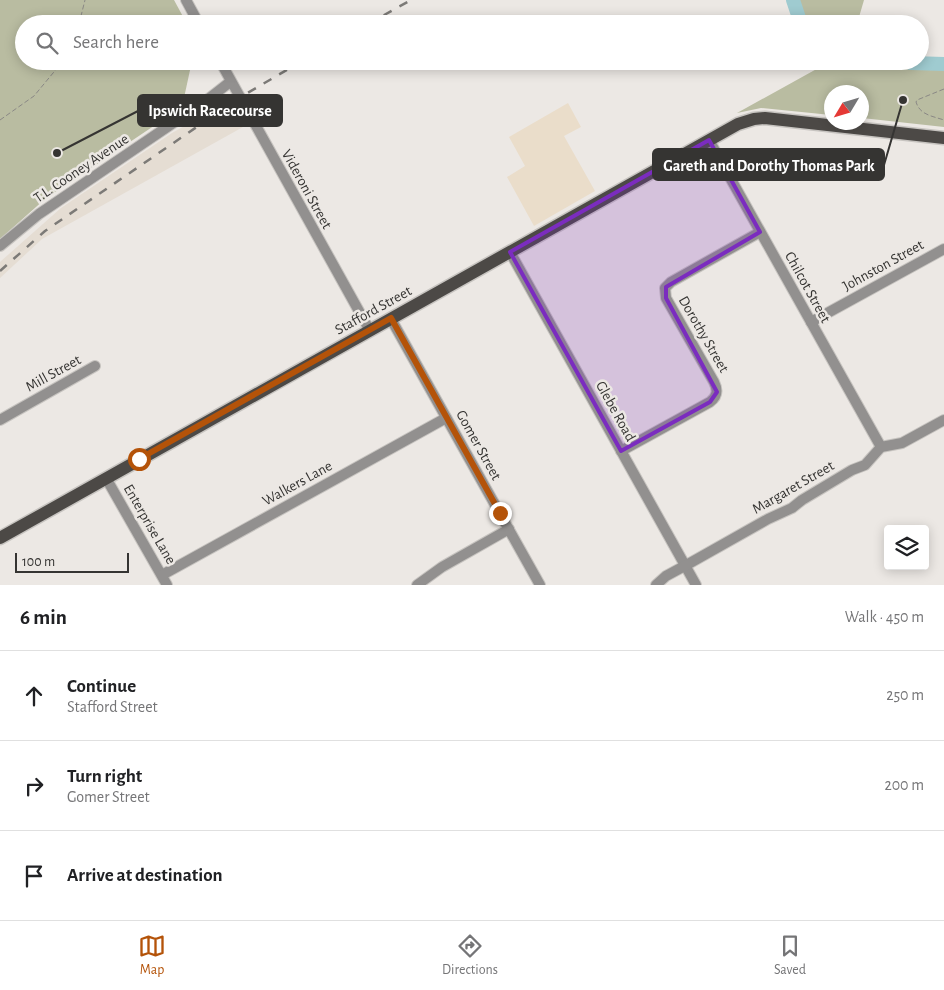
<!DOCTYPE html>
<meta charset="utf-8">
<style>
:root{--surface:#fff;--page:#f6f6f6;--text:#202124;--muted:#757577;--line:#e0e0e0;--accent:#b45309}
body{margin:0;font-family:"Alegreya Sans",sans-serif;background:var(--page);color:var(--text)}
.controls{position:absolute;right:15px;bottom:15px;display:grid;overflow:hidden;border-radius:5px;box-shadow:0 2px 12px #0003}
.controls button{width:45px;height:45px;display:grid;place-items:center;padding:0;border:0;border-bottom:1px solid var(--line);background:var(--surface);color:var(--text);font:25px sans-serif}
.compass{position:absolute;left:824px;top:85px;width:45px;height:45px;border-radius:50%;background:var(--surface);box-shadow:0 2px 12px #0003;rotate:232deg}
.scale{position:absolute;left:15px;bottom:12px;width:114px;box-sizing:border-box;padding-left:5px;border:2px solid #353432;border-top:0;font-size:14px;line-height:18px;white-space:nowrap;color:#353432;-webkit-text-stroke:4px #ece8e4;paint-order:stroke}
.stop{position:absolute;width:15px;height:15px;margin:-11px;border:4px solid #b45309;border-radius:50%;background:#fff}
.stop.end{background:#b45309;border-color:#fff;box-shadow:0 1px 5px #0008}
.list{margin:0;padding:0;list-style:none}
h2{display:flex;justify-content:space-between;align-items:center;height:65px;margin:0;padding:0 20px;font-size:21px}
h2 small{font-size:16px;font-weight:400;color:var(--muted)}
.list li{display:grid;grid-template-columns:32px 1fr auto;gap:15px;align-items:center;box-sizing:border-box;height:90px;padding:0 20px;border-top:1px solid var(--line)}
.list b{display:block;font-size:19px;white-space:nowrap}
.list p{margin:0;font-size:16px;white-space:nowrap;color:var(--muted)}
.list em{font-size:16px;font-style:normal;color:var(--muted)}
.icon{flex:none;width:28px;height:28px;fill:none;stroke:currentColor;stroke-width:2;stroke-linecap:round;stroke-linejoin:round}
.map{position:relative;flex:none;width:944px;height:585px;overflow:hidden}
.search{position:absolute;background:var(--surface);box-shadow:0 2px 12px #0003;left:15px;right:15px;top:15px;height:55px;display:flex;align-items:center;gap:12px;box-sizing:border-box;padding:0 18px;border-radius:28px;color:var(--muted);font-size:19px}
.sheet{height:335px;background:var(--surface)}
nav{display:flex;justify-content:space-around;align-items:center;box-sizing:border-box;height:70px;border-top:1px solid var(--line);background:var(--surface);font-size:14px;color:var(--muted)}
nav a{display:grid;justify-items:center;gap:2px}
nav .on{color:var(--accent)}
.map>svg:first-child{display:block}
</style>
<div class="map">
<svg width="944" height="585" viewBox="0 0 944 585">
<rect width="100%" height="100%" fill="#ece8e4"/>
<path fill="#eaddca" d="M 568,103 L 581,127 L 564,136 L 595,191 L 534,226 L 507,177 L 525,166 L 509,137 Z"/>
<path fill="#e5ddd3" d="M 229,101 L 243,127 L 42,239 L 0,278 L 0,262 L 61,208 L 172,133 L 202,116 L 206,116 Z"/>
<g fill="#b9bca1">
<path d="M 0,0 L 174,0 L 187,24 L 24,24 L 24,61 L 192,61 L 182,107 L 45,199 L 0,239 Z"/>
<path d="M 799,0 L 864,0 L 857,24 L 808,24 L 805,19 Z"/>
<path d="M 831,61 L 888,61 L 913,68 L 944,68 L 944,127 L 862,118 L 862,92 L 832,92 L 831,115 L 761,108 L 737,113 Z"/>
</g>
<g fill="none" stroke-linecap="round" stroke-linejoin="round">
<g stroke="#9fcbd0" stroke-width="14">
<path d="M 793,0 L 801,24"/>
<path d="M 905,61 L 911,63 L 944,64"/>
</g>
<g stroke="#c7c4c0" stroke-width="12">
<g id="minor">
<path d="M 186,0 L 199,24"/>
<path d="M 220,61 L 370,331"/>
<path d="M 709,140 L 881,447"/>
<path d="M 0,246 L 39,214 L 207,100 L 230,82"/>
<path d="M 510,252 L 696,585"/>
<path d="M 391,319 L 540,585"/>
<path d="M 811,322 L 944,249"/>
<path d="M 0,420 L 95,366"/>
<path d="M 621,451 L 710,402 C 718,396 718,390 714,382 L 666,298 L 665,288 L 671,282 L 760,232"/>
<path d="M 106,478 L 167,585"/>
<path d="M 162,575 L 446,418"/>
<path d="M 417,585 L 442,567 L 509,529"/>
<path d="M 656,585 L 666,576 L 690,563 L 768,519 L 792,508 L 802,500 L 852,470 L 865,465 L 881,447 L 902,443 L 944,420"/>
</g>
</g>
<g stroke="#c7c4c0" stroke-width="15">
<path id="major" d="M 0,538 L 738,124 L 754,119 L 765,118 L 944,138"/>
</g>
<g stroke="#8a8885" stroke-width="1" stroke-dasharray="5 2.5" stroke-linecap="butt">
<path d="M 79,24 L 85,0"/>
<path d="M 944,89 L 917,100 L 916,102 C 920,115 932,116 944,120"/>
<path d="M 0,120 L 34,96 L 63,61"/>
</g>
<use href="#minor" stroke="#92908f" stroke-width="10"/>
<use href="#major" stroke="#4c4946" stroke-width="12"/>
<g stroke="#7c7a77" stroke-width="2.5" stroke-dasharray="9 9" stroke-linecap="butt">
<path d="M 368,24 L 411,0"/>
<path d="M 0,271 L 45,231 L 239,98 L 302,61"/>
</g>
</g>
<g fill="none" stroke-linecap="round" stroke-linejoin="round">
<path stroke="#b45309" stroke-width="6" d="M 139,459 L 391,318 L 500,513"/>
</g>
<path fill="#7b2cbf" fill-opacity="0.2" stroke="#7b2cbf" stroke-width="4" stroke-linejoin="round" d="M 709,140 L 760,232 L 666,287 L 666,298 L 717,392 L 710,402 L 621,451 L 510,252 Z"/>
<g text-anchor="middle" stroke-width="5" stroke-linejoin="round" paint-order="stroke">
<g font-size="15" fill="#353432" stroke="#ece8e4">
<text transform="translate(81 168) rotate(-34)" y="5">T.L. Cooney Avenue</text>
<text transform="translate(307 189) rotate(61)" y="5">Videroni Street</text>
<text transform="translate(883 265) rotate(-29)" y="5">Johnston Street</text>
<text transform="translate(808 287) rotate(61)" y="5">Chilcot Street</text>
<text transform="translate(373 310) rotate(-29)" y="5">Stafford Street</text>
<text transform="translate(704 334) rotate(60)" y="5">Dorothy Street</text>
<text transform="translate(53 373) rotate(-29)" y="5">Mill Street</text>
<text transform="translate(616 411) rotate(61)" y="5">Glebe Road</text>
<text transform="translate(479 445) rotate(61)" y="5">Gomer Street</text>
<text transform="translate(297 483) rotate(-29)" y="5">Walkers Lane</text>
<text transform="translate(793 487) rotate(-30)" y="5">Margaret Street</text>
<text transform="translate(150 524) rotate(60)" y="5">Enterprise Lane</text>
</g>
</g>
<path fill="none" stroke="#353432" stroke-width="2" d="M57 153L138 111M903 100L884 165"/>
<g fill="#353432" stroke="#ece8e4" stroke-width="2">
<circle cx="57" cy="153" r="5"/>
<circle cx="903" cy="100" r="5"/>
</g>
<g fill="#353432" stroke="#353432" stroke-width="2">
<rect x="138" y="95" width="144" height="31" rx="5"/>
<rect x="653" y="149" width="231" height="31" rx="5"/>
</g>
<g font-size="16" text-anchor="middle" font-weight="bold" fill="#fff">
<text x="210" y="116">Ipswich Racecourse</text>
<text x="769" y="171">Gareth and Dorothy Thomas Park</text>
</g>
</svg>
<div class="controls">
<button><svg class="icon" aria-label="layers" viewBox="0 0 24 24"><path d="M12 4l9 5-9 5-9-5zM3 14l9 5 9-5"/></svg></button>
</div>
<svg class="compass" viewBox="-18 -18 36 36"><path d="M0-13l5 13h-10z" fill="#e53935"/><path d="M0 13l5-13h-10z" fill="#757577"/></svg>
<div class="scale">100 m</div>
<div class="stop" style="left:139px;top:459px"></div>
<div class="stop end" style="left:500px;top:513px"></div>
<div class="search"><svg class="icon" aria-label="search" viewBox="0 0 24 24"><circle cx="10" cy="10" r="6"/><path d="M15 15l6 6"/></svg>Search here</div>
</div>
<section class="sheet">
<h2>6 min<small>Walk · 450 m</small></h2>
<ul class="list">
<li><svg class="icon" aria-label="ahead" viewBox="0 0 24 24"><path d="M12 20V5M6 11l6-6 6 6"/></svg><div><b>Continue</b><p>Stafford Street</p></div><em>250 m</em></li>
<li><svg class="icon" aria-label="right" viewBox="0 0 24 24"><path d="M7 20v-9h11M14 6l5 5-5 5"/></svg><div><b>Turn right</b><p>Gomer Street</p></div><em>200 m</em></li>
<li><svg class="icon" aria-label="arrive" viewBox="0 0 24 24"><path d="M6 21V4h12l-3 4 3 4H6"/></svg><div><b>Arrive at destination</b></div></li>
</ul>
</section>
<nav>
<a class="on"><svg class="icon" aria-label="map" viewBox="0 0 24 24"><path d="M3 6l6-2 6 2 6-2v14l-6 2-6-2-6 2zM9 4v14M15 6v14"/></svg>Map</a>
<a><svg class="icon" aria-label="directions" viewBox="0 0 24 24"><path d="M12 3l9 9-9 9-9-9zM9 14v-3h6M13 9l2 2-2 2"/></svg>Directions</a>
<a><svg class="icon" aria-label="saved" viewBox="0 0 24 24"><path d="M7 4h10v16l-5-4-5 4z"/></svg>Saved</a>
</nav>
